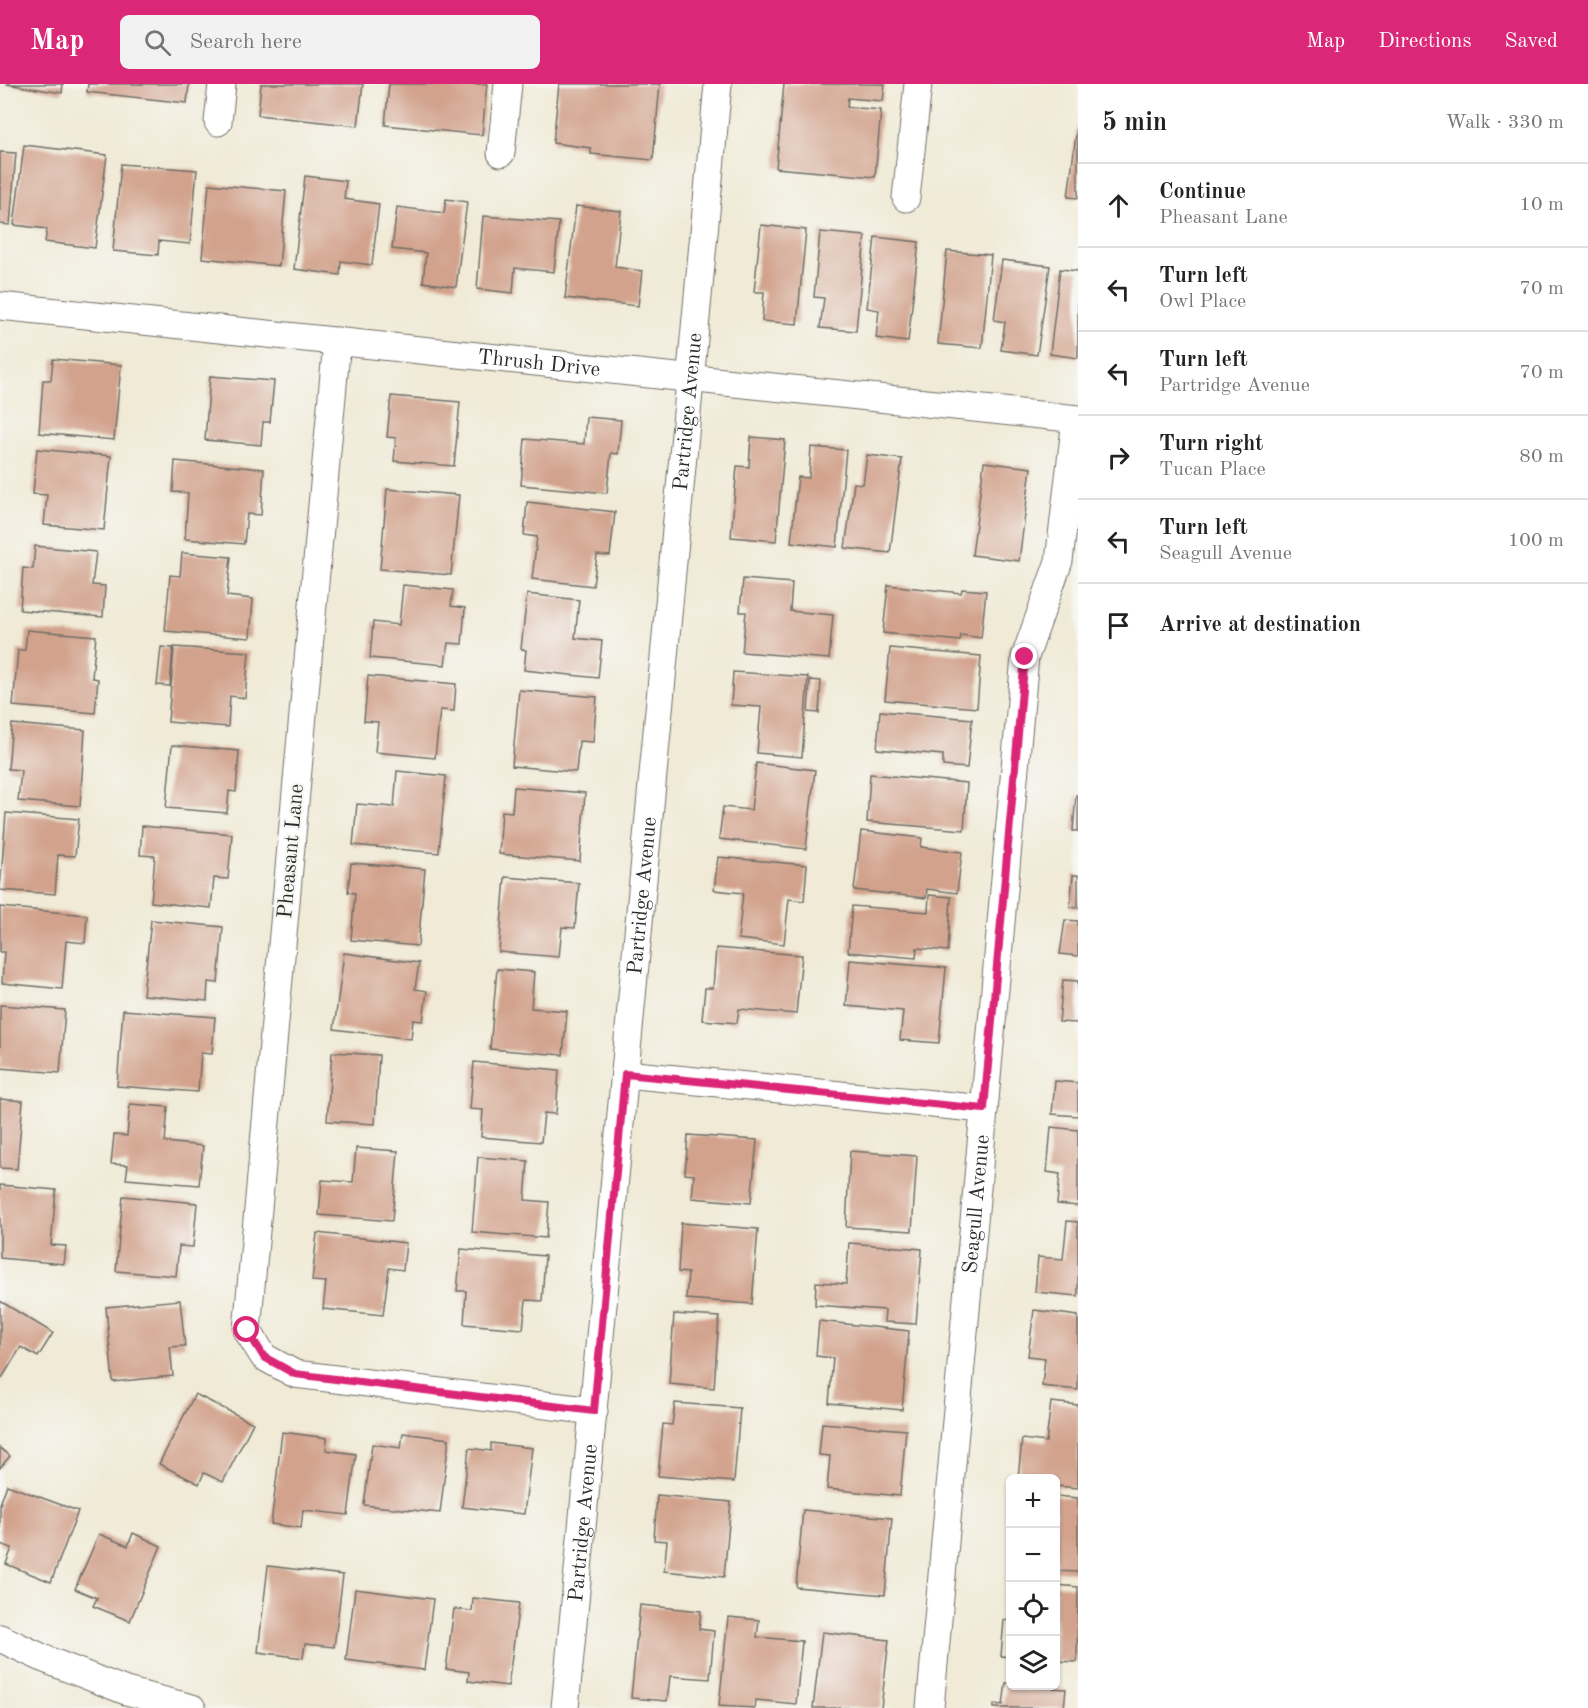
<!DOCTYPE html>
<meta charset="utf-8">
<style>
:root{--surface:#fff;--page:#f2f2f2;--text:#222;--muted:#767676;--line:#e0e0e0;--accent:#db2777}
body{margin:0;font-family:"Old Standard TT",serif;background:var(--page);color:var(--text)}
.controls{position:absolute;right:18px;bottom:18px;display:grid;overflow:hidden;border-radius:9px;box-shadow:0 2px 4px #0004}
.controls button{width:54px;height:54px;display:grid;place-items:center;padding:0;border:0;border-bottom:2px solid var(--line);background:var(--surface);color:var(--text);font:30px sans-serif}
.stop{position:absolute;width:18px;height:18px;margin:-14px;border:4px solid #db2777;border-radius:50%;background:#fff}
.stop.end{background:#db2777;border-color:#fff;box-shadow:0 2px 6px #0008}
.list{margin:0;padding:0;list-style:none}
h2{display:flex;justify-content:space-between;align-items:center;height:78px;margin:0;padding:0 24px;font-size:26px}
h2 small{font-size:20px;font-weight:400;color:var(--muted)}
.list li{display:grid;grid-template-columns:39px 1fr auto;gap:18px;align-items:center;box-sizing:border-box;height:84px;padding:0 24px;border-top:2px solid var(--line)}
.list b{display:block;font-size:22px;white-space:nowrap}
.list p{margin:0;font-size:20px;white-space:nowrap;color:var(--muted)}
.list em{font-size:20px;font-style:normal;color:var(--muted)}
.icon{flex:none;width:33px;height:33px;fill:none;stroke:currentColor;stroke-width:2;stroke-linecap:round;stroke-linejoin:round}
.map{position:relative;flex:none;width:1078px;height:1624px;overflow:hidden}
header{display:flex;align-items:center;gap:36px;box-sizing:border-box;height:84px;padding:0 30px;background:var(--accent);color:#fff}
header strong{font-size:28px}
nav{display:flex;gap:33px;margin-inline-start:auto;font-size:21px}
.search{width:420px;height:54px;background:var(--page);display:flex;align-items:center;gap:15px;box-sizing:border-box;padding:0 21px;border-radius:9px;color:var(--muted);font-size:22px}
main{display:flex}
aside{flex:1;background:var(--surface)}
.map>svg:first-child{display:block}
</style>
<header>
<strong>Map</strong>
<div class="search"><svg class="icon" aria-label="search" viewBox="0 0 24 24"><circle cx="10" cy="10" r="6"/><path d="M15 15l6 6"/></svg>Search here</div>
<nav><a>Map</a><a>Directions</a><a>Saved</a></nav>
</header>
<main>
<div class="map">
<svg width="1078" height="1624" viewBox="0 0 1078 1624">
<rect width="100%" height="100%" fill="#f6f6f2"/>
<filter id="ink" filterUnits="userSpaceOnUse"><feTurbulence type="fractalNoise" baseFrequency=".0167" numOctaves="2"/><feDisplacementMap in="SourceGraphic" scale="12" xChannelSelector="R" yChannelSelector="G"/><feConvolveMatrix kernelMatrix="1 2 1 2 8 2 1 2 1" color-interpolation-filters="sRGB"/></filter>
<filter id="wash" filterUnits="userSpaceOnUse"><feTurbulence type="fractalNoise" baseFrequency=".008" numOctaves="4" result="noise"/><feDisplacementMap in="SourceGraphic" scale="24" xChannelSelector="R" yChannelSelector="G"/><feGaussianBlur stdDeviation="1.35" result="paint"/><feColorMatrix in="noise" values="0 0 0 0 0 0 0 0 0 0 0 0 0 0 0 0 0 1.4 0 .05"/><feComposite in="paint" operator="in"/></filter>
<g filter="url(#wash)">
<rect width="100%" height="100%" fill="#f0ead6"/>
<g id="blocks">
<g fill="#d2a28c">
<path d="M 6,0 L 63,0 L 62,9 Z"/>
<path d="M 88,0 L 189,0 L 187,19 L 87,8 Z"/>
<path d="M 261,0 L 363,0 L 358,42 L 258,31 Z"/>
<path d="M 389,0 L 487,0 L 482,51 L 385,41 Z"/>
<path d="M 559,0 L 660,0 L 653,76 L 591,70 L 591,64 L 553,59 Z"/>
<path d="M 784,0 L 885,0 L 883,17 L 848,14 L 847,23 L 881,26 L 875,93 L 776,84 Z"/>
<path d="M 1077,43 L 1078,43 L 1078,114 L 1068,113 Z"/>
<path d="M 24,61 L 107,71 L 95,164 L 45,158 L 47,145 L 14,141 Z"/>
<path d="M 0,68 L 16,69 L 10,141 L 0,140 Z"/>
<path d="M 121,80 L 197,86 L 190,160 L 159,157 L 158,171 L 113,167 Z"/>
<path d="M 305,92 L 346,97 L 344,115 L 379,120 L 372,181 L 341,177 L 340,191 L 294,185 Z"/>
<path d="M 209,100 L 286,107 L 279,182 L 202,174 Z"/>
<path d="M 446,115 L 467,118 L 456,203 L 423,198 L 426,169 L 392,165 L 397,123 L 444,129 Z"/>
<path d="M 576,122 L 621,127 L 615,183 L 642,187 L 638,222 L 565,214 Z"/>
<path d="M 483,132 L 559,138 L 554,188 L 515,184 L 513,209 L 477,205 Z"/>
<path d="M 761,141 L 806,146 L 797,240 L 762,237 L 764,208 L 754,208 Z"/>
<path d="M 820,148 L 865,152 L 856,247 L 820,244 L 824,214 L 814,213 Z"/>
<path d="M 875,153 L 919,158 L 908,258 L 876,254 L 879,226 L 867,224 Z"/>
<path d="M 947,167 L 991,171 L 982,264 L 938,260 Z"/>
<path d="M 1002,176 L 1050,182 L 1037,271 L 1001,266 L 1005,238 L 994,236 Z"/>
<path d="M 1060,185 L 1078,187 L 1078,274 L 1050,270 Z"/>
<path d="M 53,275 L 121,281 L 114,356 L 39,349 L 43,296 L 51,296 Z"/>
<path d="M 210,292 L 274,297 L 270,338 L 263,338 L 261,361 L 205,356 Z"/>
<path d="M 391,312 L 460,318 L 454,382 L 394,377 L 396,354 L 387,353 Z"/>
<path d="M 586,333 L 621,336 L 618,370 L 611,369 L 607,409 L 521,401 L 525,355 L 584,360 Z"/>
<path d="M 751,353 L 785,356 L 776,457 L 731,453 L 737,382 L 749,383 Z"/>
<path d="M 811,363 L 846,366 L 837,463 L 791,458 L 798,393 L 809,394 Z"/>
<path d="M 37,365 L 111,372 L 104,446 L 44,441 L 47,411 L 33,410 Z"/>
<path d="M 867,371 L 902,375 L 890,469 L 845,464 L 854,399 L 863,400 Z"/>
<path d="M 175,377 L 264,385 L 261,431 L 247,430 L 244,460 L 185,455 L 188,409 L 173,408 Z"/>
<path d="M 984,378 L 1031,384 L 1019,477 L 972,471 Z"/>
<path d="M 387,405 L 459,411 L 451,491 L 380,485 Z"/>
<path d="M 527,418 L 615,428 L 610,472 L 597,471 L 593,502 L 532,495 L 537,453 L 524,451 Z"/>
<path d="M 35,462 L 96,468 L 92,501 L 105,502 L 103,533 L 20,526 L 23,484 L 33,485 Z"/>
<path d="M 182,469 L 231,473 L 227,512 L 253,515 L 250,554 L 165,547 L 170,491 L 180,492 Z"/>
<path d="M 743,495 L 792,499 L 790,527 L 833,531 L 829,575 L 742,568 L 746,528 L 740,528 Z"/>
<path d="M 403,501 L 453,506 L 451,522 L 465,524 L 462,560 L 448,559 L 445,581 L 370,574 L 373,538 L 399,541 Z"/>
<path d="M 888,501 L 961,509 L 962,505 L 986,507 L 981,554 L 961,551 L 960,557 L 883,549 Z"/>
<path d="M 527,510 L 579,516 L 575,554 L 602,557 L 598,594 L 524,586 L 526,566 L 521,565 Z"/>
<path d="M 27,546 L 96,552 L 92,594 L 98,595 L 95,629 L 13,622 L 18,566 L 25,566 Z"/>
<path d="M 161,563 L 173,564 L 170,602 L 157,601 Z"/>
<path d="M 174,563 L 249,568 L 245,614 L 230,612 L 228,643 L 168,638 Z"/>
<path d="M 890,564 L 981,572 L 977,624 L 885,616 Z"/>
<path d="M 733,588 L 808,593 L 802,673 L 757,669 L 761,623 L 731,621 Z"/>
<path d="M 368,592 L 456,600 L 454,627 L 440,626 L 435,674 L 375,668 L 378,638 L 364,637 Z"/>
<path d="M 810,596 L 821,597 L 819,629 L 808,628 Z"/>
<path d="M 519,606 L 597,613 L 593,658 L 579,657 L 576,688 L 512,682 Z"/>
<path d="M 880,627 L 972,635 L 967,684 L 943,682 L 943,671 L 877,665 Z"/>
<path d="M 12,640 L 85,646 L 80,722 L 18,717 L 21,686 L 8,685 Z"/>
<path d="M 172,661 L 239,667 L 236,708 L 229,707 L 227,729 L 166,724 Z"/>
<path d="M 756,679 L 815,686 L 806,765 L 719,755 L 723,723 L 751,726 Z"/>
<path d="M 397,687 L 446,692 L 439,769 L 353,761 L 357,720 L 394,723 Z"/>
<path d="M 870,690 L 967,699 L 964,746 L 867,738 Z"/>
<path d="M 514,703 L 585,709 L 580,777 L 499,770 L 502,727 L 512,728 Z"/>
<path d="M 1076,711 L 1078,711 L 1078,747 L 1073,747 Z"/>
<path d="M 6,729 L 79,735 L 75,772 L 58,771 L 55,810 L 0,806 Z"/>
<path d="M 142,742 L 232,750 L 228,795 L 214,794 L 211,824 L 151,818 L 155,772 L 140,771 Z"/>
<path d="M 861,747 L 922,754 L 921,763 L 962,768 L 957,809 L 927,805 L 926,814 L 854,806 Z"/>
<path d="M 718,773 L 807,781 L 804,817 L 789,815 L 784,860 L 738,855 L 743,809 L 714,806 Z"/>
<path d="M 351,779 L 425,785 L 418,862 L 351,856 L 355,809 L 348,808 Z"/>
<path d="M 1073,791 L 1078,791 L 1078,824 L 1070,823 Z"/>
<path d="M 505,793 L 579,799 L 575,844 L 562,843 L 559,873 L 499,868 Z"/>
<path d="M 929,811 L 951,813 L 948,867 L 917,864 L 916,874 L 848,868 L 852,822 L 928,828 Z"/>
<path d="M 0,823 L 87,831 L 85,859 L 66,857 L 62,905 L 2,899 L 4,868 L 0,868 Z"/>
<path d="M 151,836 L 223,843 L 218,899 L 208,898 L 207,917 L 143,911 Z"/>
<path d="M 1065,836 L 1078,837 L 1078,872 L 1060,870 Z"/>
<path d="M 716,864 L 802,871 L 796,930 L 739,925 L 737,939 L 702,936 L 705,904 L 713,904 Z"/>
<path d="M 344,869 L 419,879 L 415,905 L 427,907 L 423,937 L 413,936 L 411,955 L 334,945 Z"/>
<path d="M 850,876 L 946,884 L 939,959 L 900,956 L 903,927 L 846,922 Z"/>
<path d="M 497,885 L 534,888 L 531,924 L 567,927 L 563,971 L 490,965 Z"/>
<path d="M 1063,896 L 1078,897 L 1078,939 L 1059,938 Z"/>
<path d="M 0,921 L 65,926 L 60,989 L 0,984 Z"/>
<path d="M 123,926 L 215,933 L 212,970 L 201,969 L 198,1008 L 117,1002 Z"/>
<path d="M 332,968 L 379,971 L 375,1040 L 327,1037 Z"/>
<path d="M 474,978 L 559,986 L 556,1030 L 544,1029 L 541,1058 L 481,1053 L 483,1026 L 470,1025 Z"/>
<path d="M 1055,997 L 1078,999 L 1078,1032 L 1052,1030 Z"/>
<path d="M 0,1015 L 23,1017 L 17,1085 L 0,1084 Z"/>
<path d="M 130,1020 L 168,1023 L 165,1058 L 203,1062 L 199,1101 L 126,1095 L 128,1081 L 111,1080 L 114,1051 L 127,1052 Z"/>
<path d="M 1051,1043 L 1078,1046 L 1078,1122 L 1057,1120 L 1060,1090 L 1047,1088 Z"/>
<path d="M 688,1051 L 757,1056 L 751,1119 L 692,1114 L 694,1091 L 685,1090 Z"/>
<path d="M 356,1064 L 398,1067 L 392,1137 L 319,1131 L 322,1096 L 353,1098 Z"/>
<path d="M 850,1067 L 917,1072 L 912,1147 L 846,1143 Z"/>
<path d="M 478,1073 L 528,1077 L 525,1116 L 549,1118 L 546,1154 L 472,1148 Z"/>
<path d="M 0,1101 L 56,1106 L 51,1161 L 66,1162 L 64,1180 L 0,1174 Z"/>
<path d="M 123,1112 L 197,1119 L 193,1163 L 179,1162 L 176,1192 L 116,1187 Z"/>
<path d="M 1067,1137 L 1078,1138 L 1078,1212 L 1035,1208 L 1038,1173 L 1063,1175 Z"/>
<path d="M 681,1139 L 758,1145 L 752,1220 L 686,1215 L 688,1189 L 678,1188 Z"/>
<path d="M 317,1149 L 406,1159 L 403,1186 L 389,1184 L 383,1231 L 323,1225 L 326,1198 L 312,1197 Z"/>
<path d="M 849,1159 L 922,1165 L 916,1240 L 884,1238 L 885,1226 L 815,1221 L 816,1198 L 846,1200 Z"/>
<path d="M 461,1165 L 545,1172 L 542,1217 L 526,1216 L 523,1245 L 464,1240 L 466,1207 L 457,1207 Z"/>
<path d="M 180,1216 L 185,1262 L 170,1263 L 173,1292 L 113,1298 L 106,1223 Z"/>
<path d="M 0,1217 L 53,1249 L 38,1273 L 21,1263 L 0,1297 Z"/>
<path d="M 1034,1226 L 1078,1232 L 1078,1306 L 1042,1302 L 1045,1274 L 1028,1272 Z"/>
<path d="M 674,1230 L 719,1233 L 714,1304 L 669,1300 Z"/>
<path d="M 819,1237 L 909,1247 L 902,1326 L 829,1319 L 833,1274 L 816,1272 Z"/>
<path d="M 195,1310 L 253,1339 L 223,1398 L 204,1389 L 199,1400 L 159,1380 Z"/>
<path d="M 1051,1318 L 1078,1321 L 1078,1404 L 1056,1402 L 1056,1394 L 1018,1394 L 1022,1355 L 1046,1358 Z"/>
<path d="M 675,1319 L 740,1324 L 734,1398 L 658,1392 L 663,1340 L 672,1341 Z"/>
<path d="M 822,1339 L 906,1346 L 900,1412 L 827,1405 L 830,1372 L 819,1371 Z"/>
<path d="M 282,1348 L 327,1354 L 326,1366 L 356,1370 L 348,1431 L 303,1426 L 301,1444 L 271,1440 Z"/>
<path d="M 403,1349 L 449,1355 L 440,1429 L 364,1421 L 372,1360 L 401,1364 Z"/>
<path d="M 491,1359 L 532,1364 L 524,1430 L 462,1423 L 469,1364 L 491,1367 Z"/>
<path d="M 0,1364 L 10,1372 L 0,1384 Z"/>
<path d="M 7,1401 L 78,1427 L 51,1498 L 6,1480 L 12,1464 L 0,1460 L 0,1420 Z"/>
<path d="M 657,1411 L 731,1418 L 724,1493 L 664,1487 L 667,1457 L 654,1456 Z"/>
<path d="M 1056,1412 L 1078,1414 L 1078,1488 L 1056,1487 Z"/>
<path d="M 803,1426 L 892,1434 L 885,1511 L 796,1503 Z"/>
<path d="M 133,1449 L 161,1462 L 130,1537 L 93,1522 L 97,1514 L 75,1505 L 99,1450 L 128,1462 Z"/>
<path d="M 268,1482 L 343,1491 L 334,1563 L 305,1560 L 303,1574 L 258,1568 Z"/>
<path d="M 1056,1501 L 1078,1503 L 1077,1578 L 1056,1577 Z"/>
<path d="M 355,1505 L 433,1515 L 424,1586 L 346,1576 Z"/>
<path d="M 473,1514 L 519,1519 L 508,1602 L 468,1597 L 469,1588 L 446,1585 L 454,1525 L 472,1527 Z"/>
<path d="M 640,1521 L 701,1527 L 699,1545 L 714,1547 L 710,1595 L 670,1592 L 667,1617 L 631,1614 Z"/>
<path d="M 728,1533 L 759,1536 L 757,1553 L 802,1557 L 796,1620 L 756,1616 L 755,1624 L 719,1622 Z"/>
<path d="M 1004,1536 L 1011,1537 L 1011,1573 L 1001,1572 Z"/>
<path d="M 822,1548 L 889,1556 L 881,1624 L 813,1624 Z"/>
<path d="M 1006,1599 L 1011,1599 L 1011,1602 L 1066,1605 L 1064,1624 L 994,1624 L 994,1620 L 1003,1621 Z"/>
</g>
</g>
</g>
<g filter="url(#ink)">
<use href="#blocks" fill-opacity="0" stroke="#706e67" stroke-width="1.5"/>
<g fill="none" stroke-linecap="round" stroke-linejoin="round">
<g stroke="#706e67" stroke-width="29">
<g id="minor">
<path d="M 218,38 L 222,0"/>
<path d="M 501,69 L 508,0"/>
<path d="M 906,114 L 918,0"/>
<path id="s1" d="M 0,222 L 1078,335"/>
<path d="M 337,257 L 247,1246 L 264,1273 L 295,1290 L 594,1327"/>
<path d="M 625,990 L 984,1025"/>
<path d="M 0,1554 L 47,1576 L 126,1607 L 192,1624"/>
<path id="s2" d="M 565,1624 L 718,0"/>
<path id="s3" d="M 930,1624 L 1025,573 L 1059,477 L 1076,335"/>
</g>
</g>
<use href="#minor" stroke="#fff" stroke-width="27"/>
</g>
</g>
<g fill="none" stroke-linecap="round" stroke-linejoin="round" filter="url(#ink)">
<path stroke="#db2777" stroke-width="8" d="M 247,1246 L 264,1273 L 295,1290 L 594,1327 L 625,990 L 984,1025 L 1025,573"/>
</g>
<g text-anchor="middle" stroke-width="4.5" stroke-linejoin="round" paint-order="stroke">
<g font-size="21" fill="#2b2b2b" stroke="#f6f6f2">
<text dy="7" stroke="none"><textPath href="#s1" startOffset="542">Thrush Drive</textPath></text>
<text dy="7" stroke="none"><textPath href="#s2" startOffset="1302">Partridge Avenue</textPath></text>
<text transform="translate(290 767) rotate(-85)" y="7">Pheasant Lane</text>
<text dy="7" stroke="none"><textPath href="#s2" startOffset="816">Partridge Avenue</textPath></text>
<text dy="7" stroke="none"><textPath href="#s3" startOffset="506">Seagull Avenue</textPath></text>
<text dy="7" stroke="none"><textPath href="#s2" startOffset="186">Partridge Avenue</textPath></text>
</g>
</g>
</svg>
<div class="controls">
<button>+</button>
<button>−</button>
<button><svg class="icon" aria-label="locate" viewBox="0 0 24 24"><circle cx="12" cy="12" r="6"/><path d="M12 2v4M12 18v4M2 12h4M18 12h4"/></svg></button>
<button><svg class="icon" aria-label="layers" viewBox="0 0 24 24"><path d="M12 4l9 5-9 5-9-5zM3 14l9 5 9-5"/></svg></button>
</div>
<div class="stop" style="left:247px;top:1246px"></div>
<div class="stop end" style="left:1025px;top:573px"></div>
</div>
<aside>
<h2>5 min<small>Walk · 330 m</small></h2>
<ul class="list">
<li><svg class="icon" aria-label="ahead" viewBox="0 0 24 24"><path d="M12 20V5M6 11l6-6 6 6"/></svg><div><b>Continue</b><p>Pheasant Lane</p></div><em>10 m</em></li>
<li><svg class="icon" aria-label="left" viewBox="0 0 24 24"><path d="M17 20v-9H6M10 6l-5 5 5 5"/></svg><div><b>Turn left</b><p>Owl Place</p></div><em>70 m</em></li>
<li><svg class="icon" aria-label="left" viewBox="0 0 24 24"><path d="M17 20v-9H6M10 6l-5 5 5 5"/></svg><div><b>Turn left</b><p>Partridge Avenue</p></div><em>70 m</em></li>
<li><svg class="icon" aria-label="right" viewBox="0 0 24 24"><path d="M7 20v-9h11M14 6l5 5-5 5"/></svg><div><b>Turn right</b><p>Tucan Place</p></div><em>80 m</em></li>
<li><svg class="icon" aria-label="left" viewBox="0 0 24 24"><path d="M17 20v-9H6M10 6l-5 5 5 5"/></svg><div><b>Turn left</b><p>Seagull Avenue</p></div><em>100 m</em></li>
<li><svg class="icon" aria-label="arrive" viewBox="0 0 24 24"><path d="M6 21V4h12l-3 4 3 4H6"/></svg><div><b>Arrive at destination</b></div></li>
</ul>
</aside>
</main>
